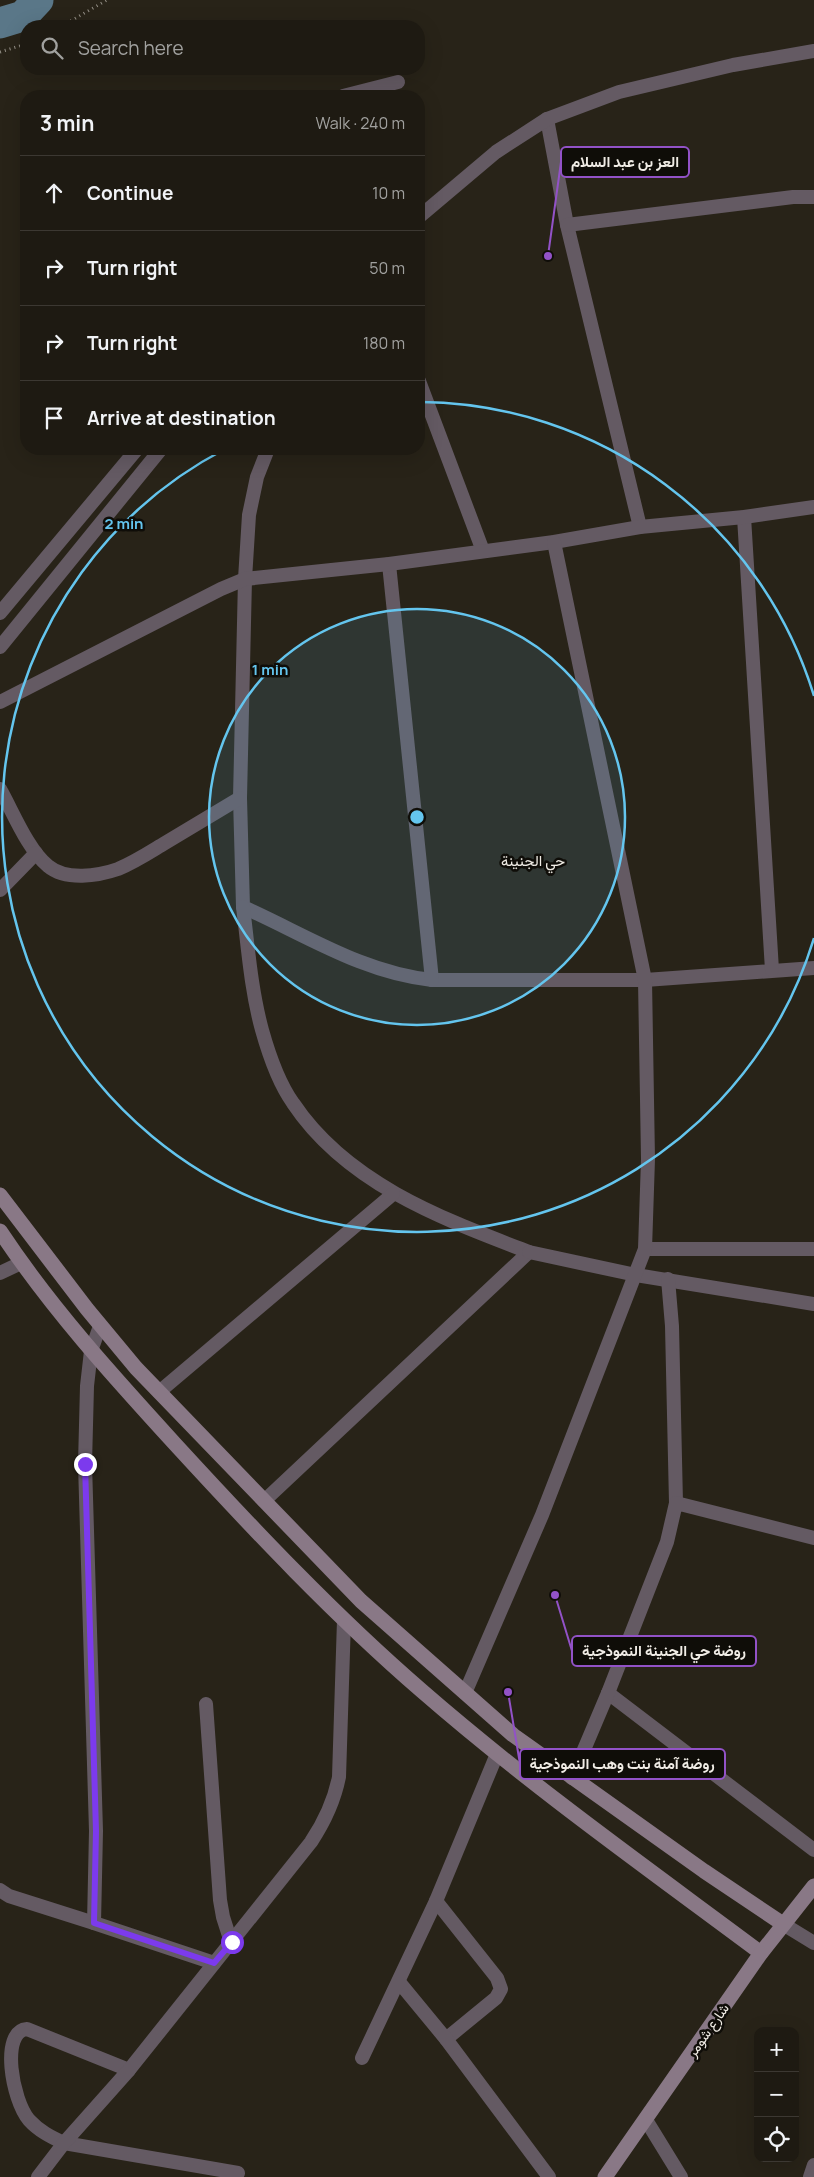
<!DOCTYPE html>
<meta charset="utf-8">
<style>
:root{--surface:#1e1a12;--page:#26231b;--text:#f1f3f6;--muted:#a1a19f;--line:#3c3832}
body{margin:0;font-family:Manrope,Vazirmatn,sans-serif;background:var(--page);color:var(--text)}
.controls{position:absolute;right:15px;bottom:15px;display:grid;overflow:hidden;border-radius:10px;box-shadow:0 5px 20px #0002}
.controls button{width:45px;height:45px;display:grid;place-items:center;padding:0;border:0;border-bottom:1px solid var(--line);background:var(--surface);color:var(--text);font:25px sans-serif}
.stop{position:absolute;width:15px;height:15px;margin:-11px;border:4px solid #7c3aed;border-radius:50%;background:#fff}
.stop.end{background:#7c3aed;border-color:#fff;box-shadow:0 1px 5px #0008}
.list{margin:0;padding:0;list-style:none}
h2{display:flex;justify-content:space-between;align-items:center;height:65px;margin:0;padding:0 20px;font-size:21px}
h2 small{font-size:16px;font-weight:400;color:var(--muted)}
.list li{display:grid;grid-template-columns:32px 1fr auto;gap:15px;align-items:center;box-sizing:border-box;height:75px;padding:0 20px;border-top:1px solid var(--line)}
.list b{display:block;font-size:19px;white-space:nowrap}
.list em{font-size:16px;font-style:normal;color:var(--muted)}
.icon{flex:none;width:28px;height:28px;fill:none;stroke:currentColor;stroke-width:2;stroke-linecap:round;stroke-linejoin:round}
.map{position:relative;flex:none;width:814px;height:2177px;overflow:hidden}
.search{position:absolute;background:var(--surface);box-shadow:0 5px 20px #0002;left:20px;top:20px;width:405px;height:55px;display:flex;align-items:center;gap:12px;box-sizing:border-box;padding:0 18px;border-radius:20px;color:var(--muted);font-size:19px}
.panel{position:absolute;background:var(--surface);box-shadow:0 5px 20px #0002;left:20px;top:90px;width:405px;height:365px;border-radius:20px}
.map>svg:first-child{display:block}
</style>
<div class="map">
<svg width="814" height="2177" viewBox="0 0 814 2177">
<rect width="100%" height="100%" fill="#282318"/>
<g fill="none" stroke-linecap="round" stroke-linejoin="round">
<path stroke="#5a7788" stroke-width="31" d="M 0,23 L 23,16 L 38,0"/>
<g stroke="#959087" stroke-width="3" stroke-dasharray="1 4" stroke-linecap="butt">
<path d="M 62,26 L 107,0"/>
<path d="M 0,52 L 26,44"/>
</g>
<g stroke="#645a63" stroke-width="14">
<path d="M 343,96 L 398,82"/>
<path d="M 547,119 L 567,225 L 640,527"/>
<path d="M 419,217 L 496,152 L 547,119 L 619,92 L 733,65 L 814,51"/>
<path d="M 567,225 L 793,197 L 814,197"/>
<path d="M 419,381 L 483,551"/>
<path d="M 268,449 L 257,477 L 249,515 L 245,579 L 240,798 L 243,907 C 304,934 363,973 432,980 L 645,980 L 814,968"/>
<path d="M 744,517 L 772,970"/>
<path d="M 389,564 L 432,980"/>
<path d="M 0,613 L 137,449"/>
<path d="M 0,647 L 161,449"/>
<path d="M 0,702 L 221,589 L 245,579 L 389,564 L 554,542 L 640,527 L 744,517 L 814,507"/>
<path d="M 0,789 C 13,812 28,850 48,866 C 66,881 98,876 118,869 C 135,862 150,852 165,843 C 190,828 215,813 240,798"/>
<path d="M 0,890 L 36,853"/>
<path d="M 243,907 C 248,947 251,990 262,1030 C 269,1055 278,1082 293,1103 C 347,1184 443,1219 529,1252 L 264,1501"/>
<path d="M 645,1249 L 814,1249"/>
<path d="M 529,1252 L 636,1275 L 814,1304"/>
<path d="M 0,1273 L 21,1263"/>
<path d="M 668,1279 L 672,1326 L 676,1503"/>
<path d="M 100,1326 L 91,1351 L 87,1386 L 85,1464 L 96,1831 L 94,1923 L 214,1963"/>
<path d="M 159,1392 L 393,1194"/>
<path d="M 465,1693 L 542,1515 L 645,1249 L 648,1159 L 645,980 L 554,542"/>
<path d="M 608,1693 L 814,1850"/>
<path d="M 206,1704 L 220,1900 L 223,1917 L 231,1942"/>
<path d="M 572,1778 L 608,1693 L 667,1542 L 676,1503 L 814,1538"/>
<path d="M 0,1890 L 9,1896 L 94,1923"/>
<path d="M 436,1901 L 497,1978 L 501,1989 L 496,1998 L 446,2039"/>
<path d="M 783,1924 L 814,1943"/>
<path d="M 399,1982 L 446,2039 L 549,2177"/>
<path d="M 362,2058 L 436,1901 L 497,1754"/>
<path d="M 129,2070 L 27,2029 C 0,2031 12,2100 29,2120 C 39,2131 51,2137 64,2143 L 238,2173"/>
<path d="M 646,2120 L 681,2177"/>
<path d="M 38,2177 L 64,2143 L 129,2070 L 311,1842 C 325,1821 334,1802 339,1777 L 344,1620"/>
<path d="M 810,2177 L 814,2165"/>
</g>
<g stroke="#897886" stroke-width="15">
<path d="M 0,1195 L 87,1309 L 136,1368 L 361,1601 L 513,1735 L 704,1871 L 783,1924"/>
<path d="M 0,1231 C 51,1308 113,1376 175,1444 C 253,1529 334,1615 422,1691 C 530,1785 647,1868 761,1953"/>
<path d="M 605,2177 L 761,1953 L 814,1886"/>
</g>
</g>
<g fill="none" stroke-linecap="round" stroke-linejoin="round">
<path stroke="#7c3aed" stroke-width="6" d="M 85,1464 L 96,1831 L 94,1923 L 214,1963 L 232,1942"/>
</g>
<circle cx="417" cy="817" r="208" fill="#64c5ee" fill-opacity=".12"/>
<g fill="none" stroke="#64c5ee" stroke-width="2.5">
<circle cx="417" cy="817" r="208"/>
<path d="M814 938A415 415 0 1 1 225 449M421 402A415 415 0 0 1 814 696"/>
</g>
<g text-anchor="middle" stroke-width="5" stroke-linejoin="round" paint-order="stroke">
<g font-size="14" fill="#f0ece5" stroke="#0f0d08">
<text transform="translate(708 2030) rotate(-55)" y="5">شارع شومر</text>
</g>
<g font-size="15" fill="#f0ece5" stroke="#0f0d08">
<text x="533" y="866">حي الجنينة</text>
</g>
</g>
<circle cx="417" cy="817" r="8" fill="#64c5ee" stroke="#0f0d08" stroke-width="2.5"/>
<g font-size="15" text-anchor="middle" font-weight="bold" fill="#64c5ee" stroke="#0f0d08" stroke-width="5" stroke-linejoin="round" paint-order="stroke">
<text x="124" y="529">2 min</text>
<text x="270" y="675">1 min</text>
</g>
<path fill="none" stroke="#9252c7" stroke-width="2" d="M548 256L561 162M555 1595L572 1651M508 1692L520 1764"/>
<g fill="#9252c7" stroke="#0f0d08" stroke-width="2">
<circle cx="548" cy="256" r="5"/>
<circle cx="555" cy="1595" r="5"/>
<circle cx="508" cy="1692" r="5"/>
</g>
<g fill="#0f0d08" stroke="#9252c7" stroke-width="2">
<rect x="561" y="147" width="128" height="30" rx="5"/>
<rect x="572" y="1636" width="184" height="30" rx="5"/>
<rect x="520" y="1749" width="205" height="30" rx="5"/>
</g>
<g font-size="15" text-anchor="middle" font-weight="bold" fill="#f0ece5">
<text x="625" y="167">العز بن عبد السلام</text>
<text x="664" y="1656">روضة حي الجنينة النموذجية</text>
<text x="622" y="1769">روضة آمنة بنت وهب النموذجية</text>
</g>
</svg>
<div class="controls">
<button>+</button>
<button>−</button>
<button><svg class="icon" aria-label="locate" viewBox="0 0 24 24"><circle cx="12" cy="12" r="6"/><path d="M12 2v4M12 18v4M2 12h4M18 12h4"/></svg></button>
</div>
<div class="stop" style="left:232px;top:1942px"></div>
<div class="stop end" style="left:85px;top:1464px"></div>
<div class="search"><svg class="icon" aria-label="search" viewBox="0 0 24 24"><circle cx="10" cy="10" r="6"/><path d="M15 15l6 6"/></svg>Search here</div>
<section class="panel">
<h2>3 min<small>Walk · 240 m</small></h2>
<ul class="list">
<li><svg class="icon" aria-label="ahead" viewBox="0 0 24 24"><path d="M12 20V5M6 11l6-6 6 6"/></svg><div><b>Continue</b></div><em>10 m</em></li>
<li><svg class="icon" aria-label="right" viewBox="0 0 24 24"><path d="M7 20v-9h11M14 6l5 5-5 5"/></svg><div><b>Turn right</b></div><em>50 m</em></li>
<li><svg class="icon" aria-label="right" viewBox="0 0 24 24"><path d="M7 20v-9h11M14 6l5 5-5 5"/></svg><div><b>Turn right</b></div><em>180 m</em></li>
<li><svg class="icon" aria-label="arrive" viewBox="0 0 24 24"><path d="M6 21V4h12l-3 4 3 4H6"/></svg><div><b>Arrive at destination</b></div></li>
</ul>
</section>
</div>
